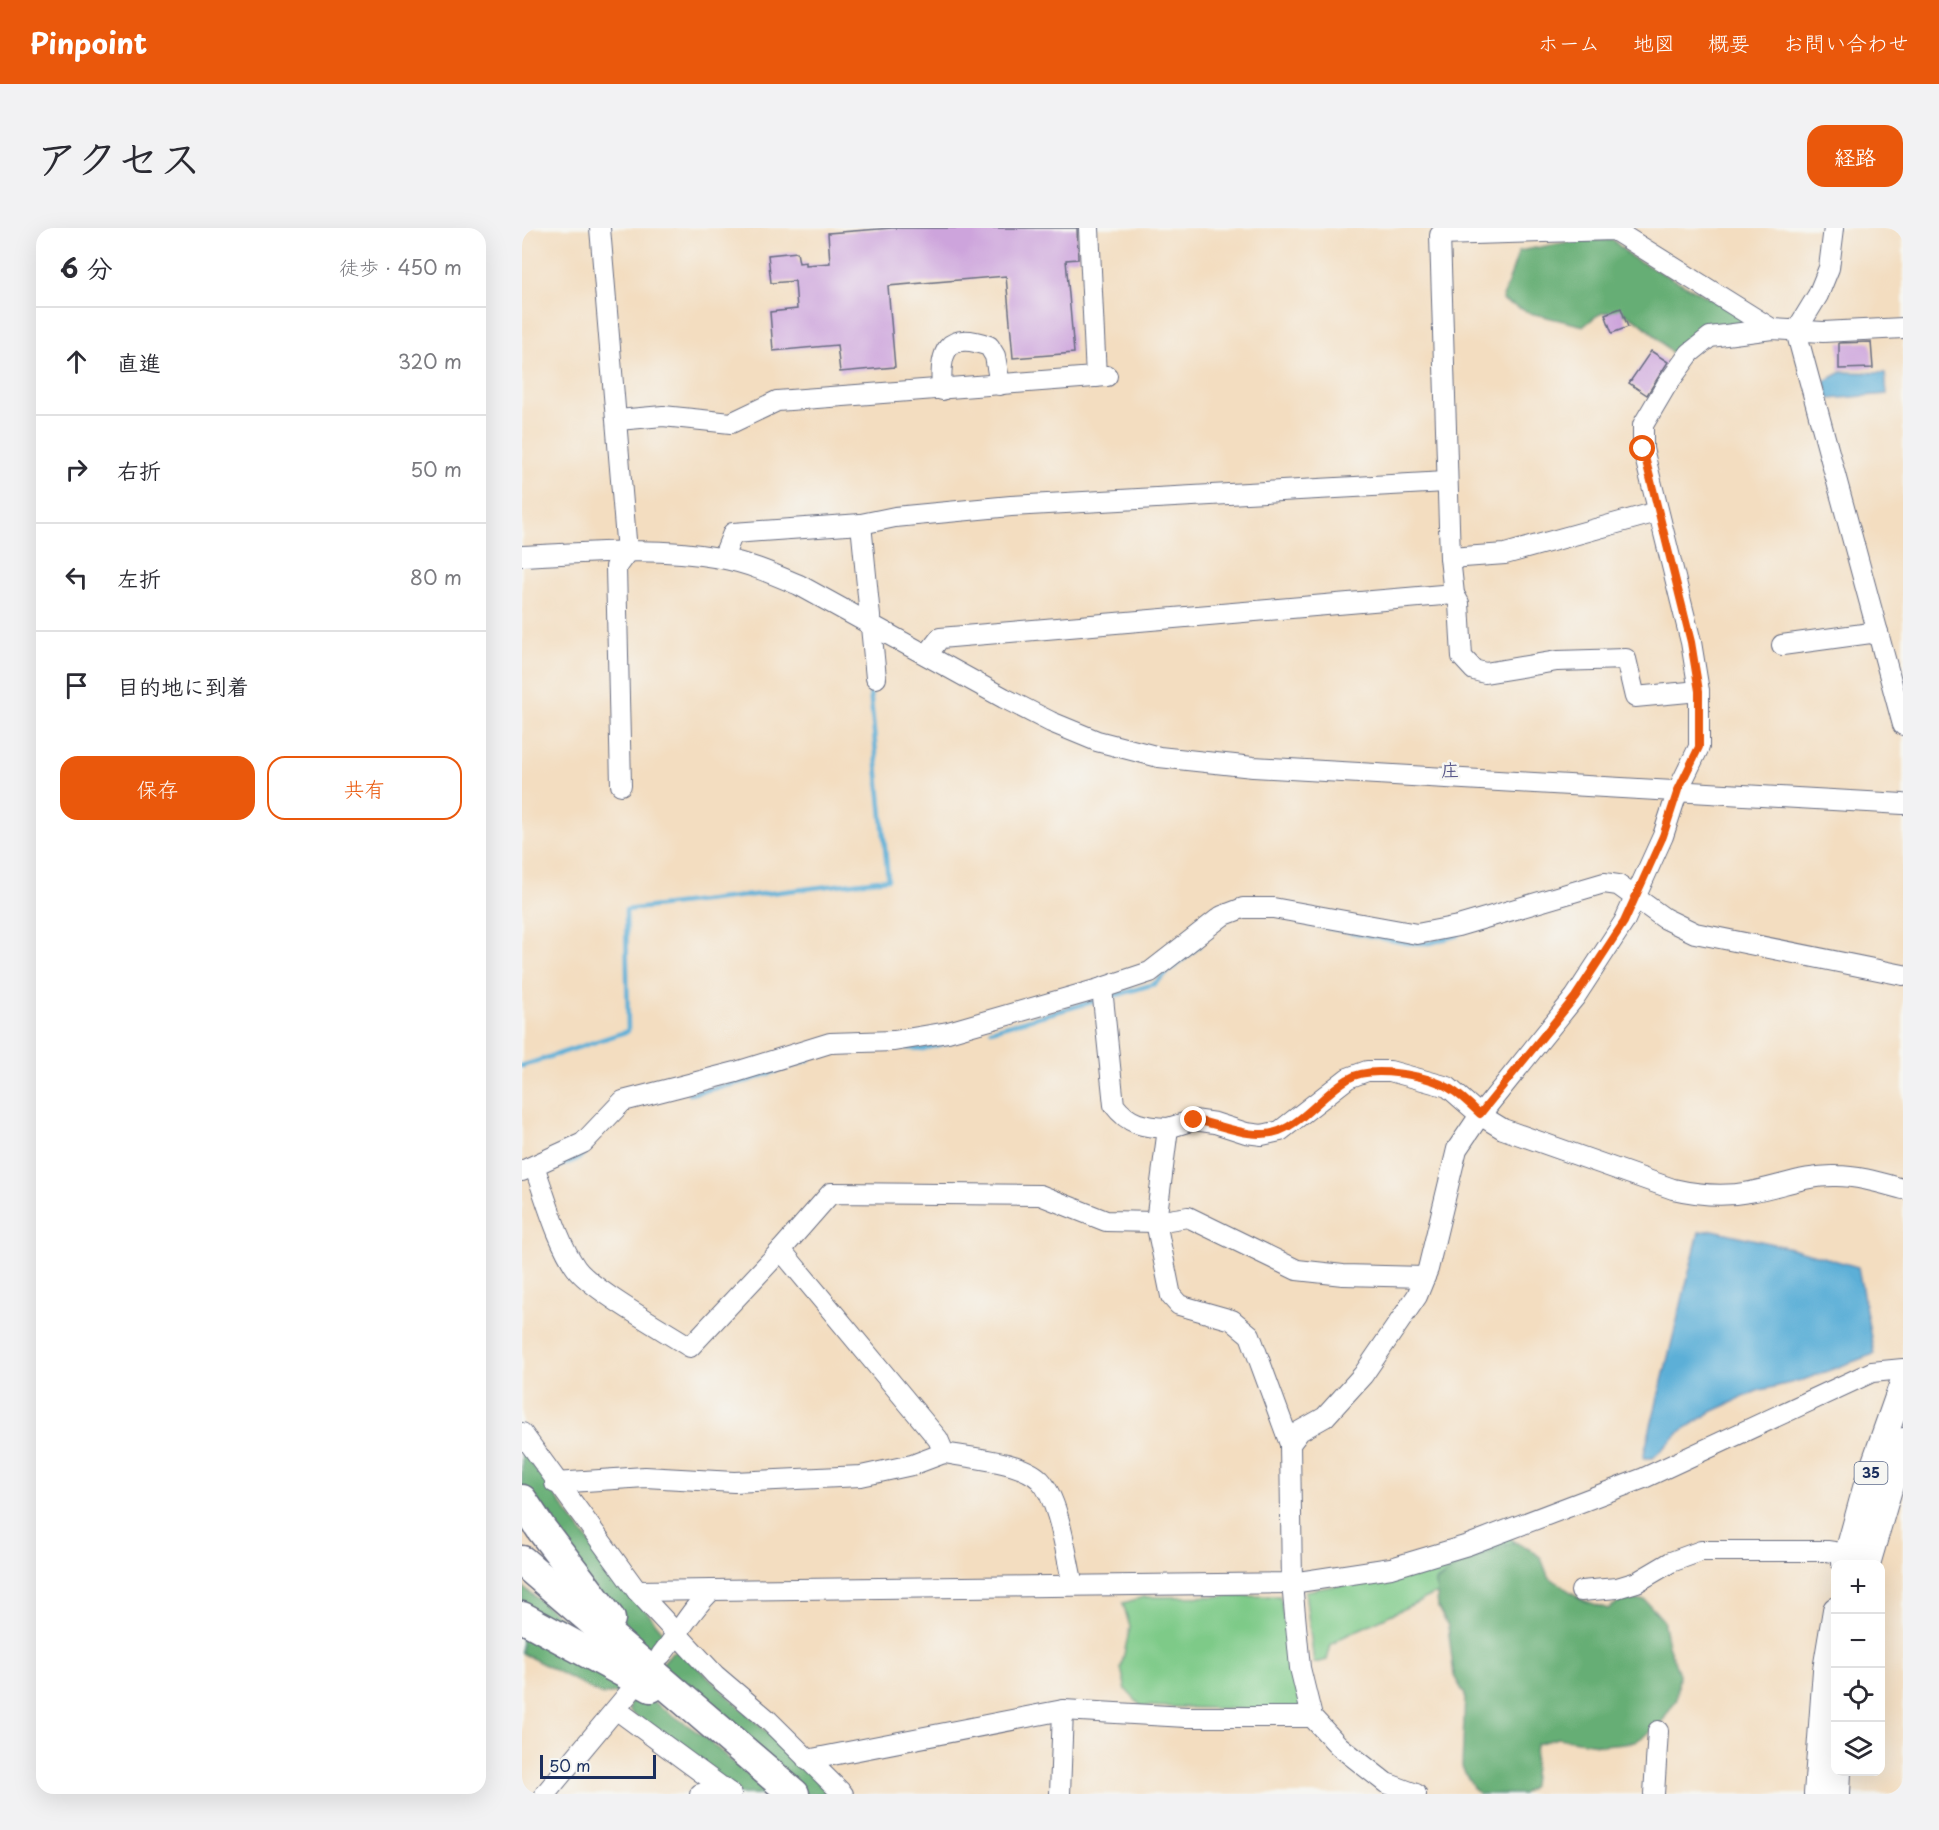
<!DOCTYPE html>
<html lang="ja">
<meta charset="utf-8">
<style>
:root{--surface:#fff;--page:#f2f2f3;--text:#2b2b33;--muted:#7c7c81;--line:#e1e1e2;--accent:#ea580c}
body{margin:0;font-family:"Playpen Sans","Klee One",sans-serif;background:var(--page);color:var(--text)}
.controls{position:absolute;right:18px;bottom:18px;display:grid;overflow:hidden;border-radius:12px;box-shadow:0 6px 24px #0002}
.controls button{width:54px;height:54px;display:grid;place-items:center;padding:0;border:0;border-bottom:2px solid var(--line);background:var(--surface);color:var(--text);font:30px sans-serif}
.scale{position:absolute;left:18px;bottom:15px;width:116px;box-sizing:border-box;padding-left:6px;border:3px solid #1b2f5e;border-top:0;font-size:16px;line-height:21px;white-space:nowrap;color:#1b2f5e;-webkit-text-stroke:4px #f6f6f2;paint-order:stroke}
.stop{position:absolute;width:18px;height:18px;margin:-14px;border:4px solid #ea580c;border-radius:50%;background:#fff}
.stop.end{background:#ea580c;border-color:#fff;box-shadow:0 2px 6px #0008}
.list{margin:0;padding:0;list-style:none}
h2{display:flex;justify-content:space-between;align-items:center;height:78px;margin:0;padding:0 24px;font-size:26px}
h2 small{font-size:20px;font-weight:400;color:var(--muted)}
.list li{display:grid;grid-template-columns:39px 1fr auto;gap:18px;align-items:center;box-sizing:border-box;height:108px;padding:0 24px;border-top:2px solid var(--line)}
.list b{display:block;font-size:22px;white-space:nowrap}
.list em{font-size:20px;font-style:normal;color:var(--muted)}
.actions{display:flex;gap:12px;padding:18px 24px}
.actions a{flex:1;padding:14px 0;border:2px solid var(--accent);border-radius:18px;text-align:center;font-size:21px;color:var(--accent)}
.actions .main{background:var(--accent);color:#fff}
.icon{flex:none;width:33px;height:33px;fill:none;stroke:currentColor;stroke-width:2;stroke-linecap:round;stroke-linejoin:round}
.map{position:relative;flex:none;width:1381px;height:1566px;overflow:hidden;border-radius:18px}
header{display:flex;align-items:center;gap:36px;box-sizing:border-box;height:84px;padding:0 30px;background:var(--accent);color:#fff}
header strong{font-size:28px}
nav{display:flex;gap:33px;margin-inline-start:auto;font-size:21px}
.intro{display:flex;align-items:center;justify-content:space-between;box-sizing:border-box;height:144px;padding:0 36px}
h1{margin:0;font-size:42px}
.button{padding:15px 27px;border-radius:18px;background:var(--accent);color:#fff;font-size:21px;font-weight:700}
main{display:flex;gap:36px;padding:0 36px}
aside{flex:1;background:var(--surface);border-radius:18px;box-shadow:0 6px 24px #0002}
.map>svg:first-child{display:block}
</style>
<header>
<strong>Pinpoint</strong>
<nav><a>ホーム</a><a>地図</a><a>概要</a><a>お問い合わせ</a></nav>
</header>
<div class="intro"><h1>アクセス</h1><a class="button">経路</a></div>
<main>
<aside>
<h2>6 分<small>徒歩 · 450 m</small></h2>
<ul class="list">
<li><svg class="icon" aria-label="ahead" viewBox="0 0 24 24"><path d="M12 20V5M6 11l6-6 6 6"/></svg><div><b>直進</b></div><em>320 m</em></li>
<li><svg class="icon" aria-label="right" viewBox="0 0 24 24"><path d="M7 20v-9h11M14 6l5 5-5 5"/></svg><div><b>右折</b></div><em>50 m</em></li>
<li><svg class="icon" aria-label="left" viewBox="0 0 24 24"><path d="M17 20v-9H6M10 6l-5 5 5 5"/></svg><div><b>左折</b></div><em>80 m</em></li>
<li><svg class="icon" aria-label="arrive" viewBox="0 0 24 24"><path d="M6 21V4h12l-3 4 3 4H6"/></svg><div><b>目的地に到着</b></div></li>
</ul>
<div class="actions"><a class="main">保存</a><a>共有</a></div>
</aside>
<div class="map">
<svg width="1381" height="1566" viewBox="0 0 1381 1566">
<rect width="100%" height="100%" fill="#f6f6f2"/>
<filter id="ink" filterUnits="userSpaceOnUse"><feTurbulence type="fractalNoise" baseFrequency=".0167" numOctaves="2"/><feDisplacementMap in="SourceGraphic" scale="12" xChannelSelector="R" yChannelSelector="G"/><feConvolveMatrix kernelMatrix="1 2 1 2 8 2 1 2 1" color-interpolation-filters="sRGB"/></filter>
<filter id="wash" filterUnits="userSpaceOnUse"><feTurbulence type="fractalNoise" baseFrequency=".008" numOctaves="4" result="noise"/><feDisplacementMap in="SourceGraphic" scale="24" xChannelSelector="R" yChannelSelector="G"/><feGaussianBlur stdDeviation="1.35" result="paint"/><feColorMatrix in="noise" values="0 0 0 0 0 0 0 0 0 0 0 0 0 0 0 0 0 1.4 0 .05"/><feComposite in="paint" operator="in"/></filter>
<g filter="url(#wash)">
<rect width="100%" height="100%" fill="#f3ddc0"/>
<g fill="#7eca88" stroke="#4c7c73" stroke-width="1.5">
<path d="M 987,1309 L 992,1314 L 940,1335 L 914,1353 L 915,1365 L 821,1409 L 809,1417 L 805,1432 L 792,1435 L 783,1363 L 858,1350 Z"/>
<path d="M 758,1368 L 765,1412 L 781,1474 L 777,1483 L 619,1478 L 604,1462 L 599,1440 L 608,1399 L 601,1375 L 622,1369 Z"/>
</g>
<g fill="#66ae74" stroke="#406e69" stroke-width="1.5">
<path d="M 1057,12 L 1091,12 L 1109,29 L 1226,90 L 1226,97 L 1151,126 C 1132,108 1111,78 1081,85 C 1075,86 1067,94 1062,98 L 1008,85 L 980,72 L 997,23 Z"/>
<path d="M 0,1223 L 71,1319 L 143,1406 L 129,1425 L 68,1355 L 0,1260 Z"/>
<path d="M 992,1314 L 1007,1320 L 1019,1330 L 1026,1348 L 1044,1361 L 1061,1372 L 1086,1381 L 1100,1372 L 1123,1372 L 1141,1392 L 1146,1417 L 1157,1446 L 1155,1471 L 1138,1497 L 1113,1514 L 1082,1517 L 1036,1510 L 1014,1516 L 1010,1558 L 1000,1566 L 958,1566 L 951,1560 L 940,1539 L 943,1467 L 932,1448 L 926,1398 L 916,1380 L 914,1354 L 940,1335 Z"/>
<path d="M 0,1358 L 63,1410 L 0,1382 Z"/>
<path d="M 0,1395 L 102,1456 L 95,1465 L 80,1467 L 0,1425 Z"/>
<path d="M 159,1423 L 310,1566 L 281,1566 L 139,1437 L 150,1424 Z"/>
<path d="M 117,1464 L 180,1507 L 248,1566 L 217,1566 L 108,1484 L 108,1475 Z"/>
</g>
<g fill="#5bafd7" stroke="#3b6f9a" stroke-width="1.5">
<path d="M 1320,144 L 1363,145 L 1365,166 L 1307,171 L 1303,153 Z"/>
<path d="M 1191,1002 L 1273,1021 L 1336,1039 L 1352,1126 L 1281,1152 L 1235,1163 L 1189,1184 L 1159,1203 L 1131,1230 L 1121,1230 L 1177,1004 Z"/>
</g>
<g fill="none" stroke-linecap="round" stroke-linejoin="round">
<g stroke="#5bafd7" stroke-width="4.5">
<path d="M 1016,684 L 1046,676"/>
<path d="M 777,694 L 885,715 L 908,715 L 936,707"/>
<path d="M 585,770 L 632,756 L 678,717"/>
<path d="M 469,802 L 577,772"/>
<path d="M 385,820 L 401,821 L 430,813"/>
<path d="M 0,838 L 106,803 L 104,682 L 366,651 L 347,452"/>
<path d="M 167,866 L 225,853 L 286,832"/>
<path d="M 21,944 L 56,931 L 64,923"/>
</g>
</g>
<g id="blocks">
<g fill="#cda4dc">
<path d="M 370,0 L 555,0 L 556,31 L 544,32 L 552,125 L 491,130 L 484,48 L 366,58 L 373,139 L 318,144 L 315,117 L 251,123 L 248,84 L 275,81 L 273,53 L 249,55 L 246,27 L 275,24 L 277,35 L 284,34 L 284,37 L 308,35 L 306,5 Z"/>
<path d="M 1099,80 L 1106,99 L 1090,105 L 1083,86 Z"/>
<path d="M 1349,114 L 1351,140 L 1317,141 L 1317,115 Z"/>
<path d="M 1129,123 L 1146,134 L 1125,167 L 1107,155 Z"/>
</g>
</g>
</g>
<g filter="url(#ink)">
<use href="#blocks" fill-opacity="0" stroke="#676c80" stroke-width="1.5"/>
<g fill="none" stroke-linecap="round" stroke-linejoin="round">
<g stroke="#676c80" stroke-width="22">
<g id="minor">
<path d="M 78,0 L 105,324 L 94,339 L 99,557"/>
<path d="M 567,0 L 574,149"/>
<path d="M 1312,0 L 1307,40 L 1296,67 L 1274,103 L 1381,497"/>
<path d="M 420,162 C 417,124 424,102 467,118 L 473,128 L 478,157"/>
<path d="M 96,192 L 141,188 L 209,195 L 255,173 L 585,148"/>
<path d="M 339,296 L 354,450"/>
<path d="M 0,328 C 66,325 133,318 198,330 C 226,335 251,346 277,357 L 482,470 L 529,494 L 575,513 L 637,529 L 731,539 L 1381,576"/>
<path d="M 201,330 L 211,305 L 339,296 L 373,289 L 489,278 L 924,254"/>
<path d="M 928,330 L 983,326 L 1135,284"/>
<path d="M 1260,417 L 1356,404"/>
<path d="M 405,427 L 418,410 L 932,366"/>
<path d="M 1177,463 L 1113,469 L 1104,431 L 1035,433 L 963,445 L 952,442 L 940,429 L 937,375 L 932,366 L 928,330 L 918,7 L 1092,2 L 1250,101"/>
<path d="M 580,760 L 592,877 C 607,897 622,899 646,900 L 634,994 L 649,1068 L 657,1077 L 710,1092 L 728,1107 L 768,1216 L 770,1355 L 778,1440 L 790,1489 L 817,1518 L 864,1555 L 894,1566"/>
<path d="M 646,900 L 672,892 L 693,895 L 724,905 L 740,907 L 758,903 L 826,850 L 845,843 L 868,843 L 926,859 L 958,887 L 981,901 L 1151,961 C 1177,967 1202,969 1228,964 C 1257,959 1284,947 1314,948 C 1337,948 1359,955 1381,961"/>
<path d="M 12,938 C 24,970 35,1013 54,1040 C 70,1062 142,1102 168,1119 L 259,1022 L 416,1211 L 422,1225 C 448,1230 499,1233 518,1252 C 538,1273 544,1329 551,1357"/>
<path d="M 0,943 L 61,915 L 101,873 L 214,844 L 308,815 L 372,813 L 426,804 L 580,760 L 628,744 L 700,688 L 721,680 L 751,680 L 895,706 L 936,698 L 1082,655 L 1096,657 L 1142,690 L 1173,705 L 1381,747"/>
<path d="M 259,1022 L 309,965 L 518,967 L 584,993 L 634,994 L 666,989 L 775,1042 L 821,1047 L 903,1049"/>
<path d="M 0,1205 L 115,1363 L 193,1447 L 246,1492 L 321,1566"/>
<path d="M 768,1216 L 778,1203 L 803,1189 L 841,1147 L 895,1068 L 906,1041 L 935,921 L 958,887 L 1053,769 L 1102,694 L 1141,608 L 1156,562 L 1177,519 L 1177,463 L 1169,414 L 1121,221 L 1121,197 L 1144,158 L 1168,125 L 1188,109 L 1250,101 L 1301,104 L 1381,100"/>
<path d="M 33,1255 L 123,1249 L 212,1254 L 339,1248 L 390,1237 L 422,1225"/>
<path d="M 115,1363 L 190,1362"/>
<path d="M 1059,1363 L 1095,1360 L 1115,1354 L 1149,1334 L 1179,1323 L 1305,1323 L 1338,1328"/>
<path d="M 139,1427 C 157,1405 169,1381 190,1362 L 770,1355 L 869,1340 L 946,1317 L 1122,1250 L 1350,1144 L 1381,1141"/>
<path d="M 95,1482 L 209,1566"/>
<path d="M 285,1532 L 541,1482 L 664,1489 L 790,1489"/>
<path d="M 23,1566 L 112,1459"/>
<path d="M 178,1566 L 208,1565"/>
<path d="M 538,1566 L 541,1482"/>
<path d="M 1132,1566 L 1136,1503"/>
</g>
</g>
<g stroke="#676c80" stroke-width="28">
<g id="major">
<path d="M 1323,1336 L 1344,1260 L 1381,1155"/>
<path d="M 1345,1336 L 1381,1213"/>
<path d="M 1295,1566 L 1304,1442 L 1314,1382"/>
<path d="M 1315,1566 L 1316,1544"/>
</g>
</g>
<g stroke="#676c80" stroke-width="33">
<g id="highway">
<path d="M 0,1272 L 20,1302 L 88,1391"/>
<path d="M 0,1333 L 272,1566"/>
<path d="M 0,1389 L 129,1459"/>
</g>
</g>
<use href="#minor" stroke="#fff" stroke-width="20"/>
<use href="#major" stroke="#fff" stroke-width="26"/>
<use href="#highway" stroke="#fff" stroke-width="30"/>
</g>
</g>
<g fill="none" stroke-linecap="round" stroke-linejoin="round" filter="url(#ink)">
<path stroke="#ea580c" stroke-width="8" d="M 672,892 C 699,896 730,913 757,903 C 783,893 802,865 826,851 C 848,837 905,847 927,860 C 939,867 949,877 958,886 L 1053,769 L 1102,694 L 1141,608 L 1156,562 L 1177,519 L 1177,463 L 1169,414 L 1121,221"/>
</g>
<g text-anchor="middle" stroke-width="5" stroke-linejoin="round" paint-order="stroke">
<rect fill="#f6f6f2" stroke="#5d6b8a" stroke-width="1.5" x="1332.5" y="1234" width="33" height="22" rx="4.5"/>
<g font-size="14" font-weight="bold" fill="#1b2f5e">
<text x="1349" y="1250">35</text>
</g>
<g font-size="18" font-weight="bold" fill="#59588a" stroke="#f6f6f2">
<text x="928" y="549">庄</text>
</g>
</g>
</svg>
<div class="controls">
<button>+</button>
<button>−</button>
<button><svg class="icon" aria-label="locate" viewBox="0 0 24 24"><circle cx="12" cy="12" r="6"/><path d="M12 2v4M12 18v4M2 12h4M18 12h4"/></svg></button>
<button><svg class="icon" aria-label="layers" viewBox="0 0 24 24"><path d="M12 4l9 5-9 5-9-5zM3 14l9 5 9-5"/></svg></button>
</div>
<div class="scale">50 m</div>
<div class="stop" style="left:1121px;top:221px"></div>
<div class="stop end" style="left:672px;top:892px"></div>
</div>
</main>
